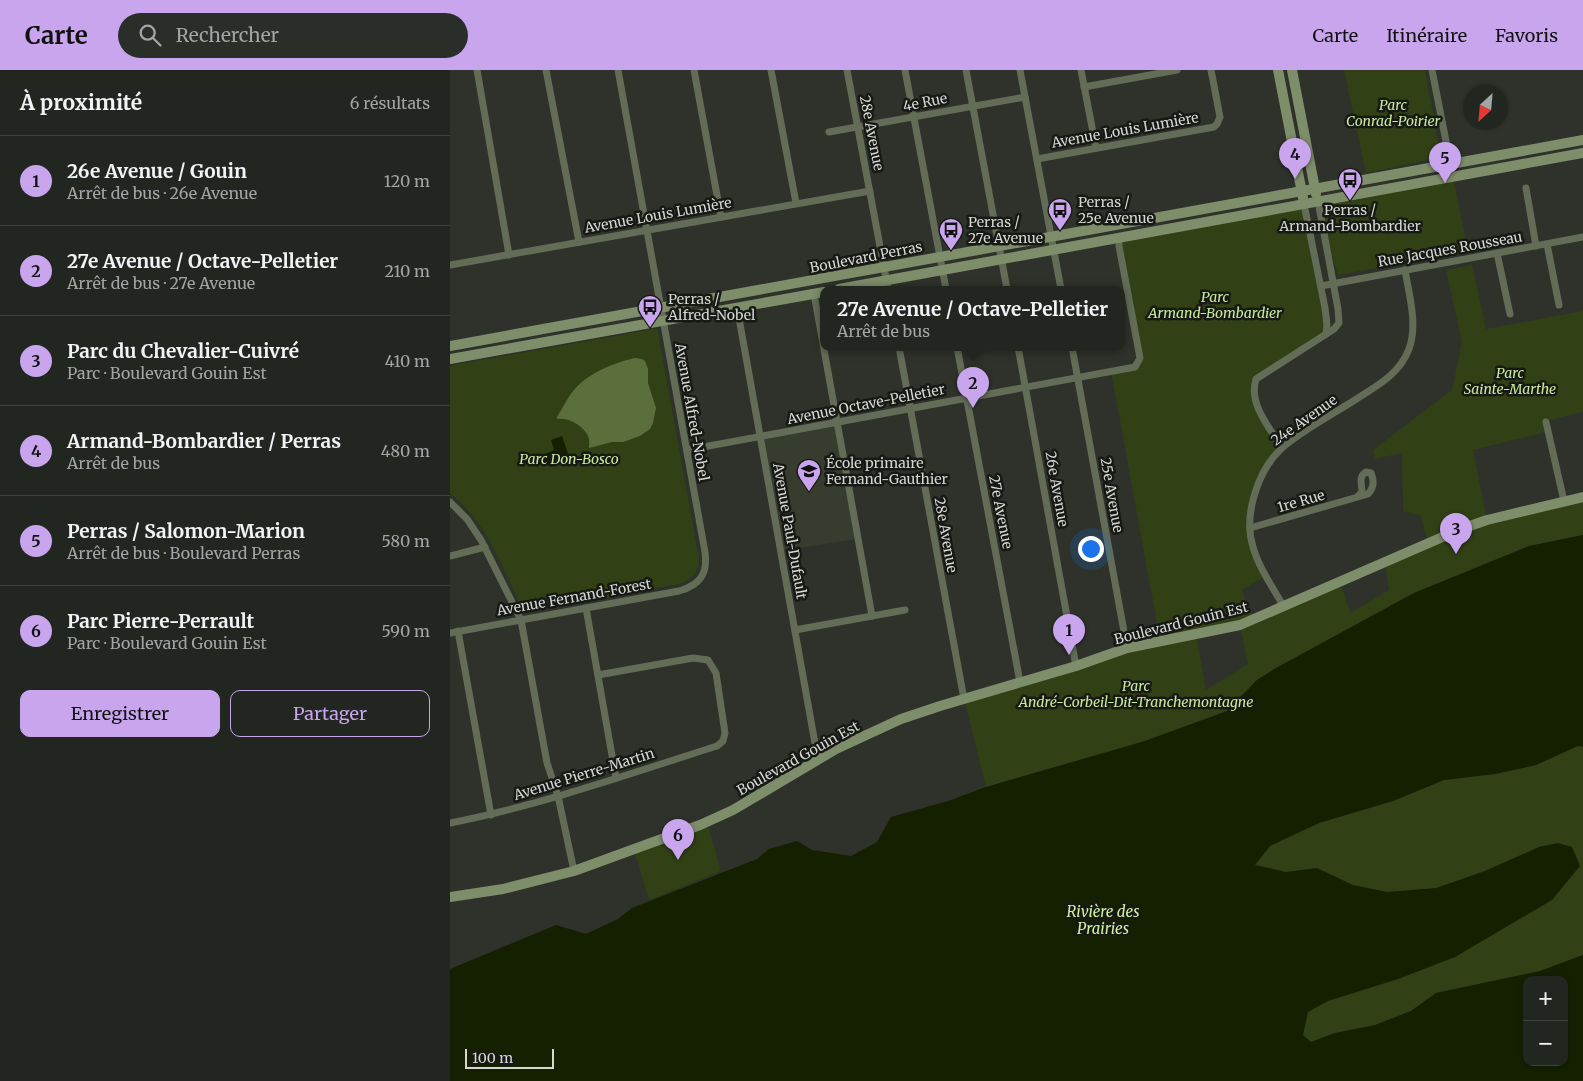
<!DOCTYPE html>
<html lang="fr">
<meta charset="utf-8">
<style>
:root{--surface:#222620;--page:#2a2e29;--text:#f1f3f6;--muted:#a2a5a5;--line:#3f433e;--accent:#c9a5ee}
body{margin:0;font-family:Merriweather,serif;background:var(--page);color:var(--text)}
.controls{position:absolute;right:15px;bottom:15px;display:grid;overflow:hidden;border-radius:10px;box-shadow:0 1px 4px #0004}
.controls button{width:45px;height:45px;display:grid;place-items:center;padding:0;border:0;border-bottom:1px solid var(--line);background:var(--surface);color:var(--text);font:25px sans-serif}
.compass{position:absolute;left:1013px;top:15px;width:45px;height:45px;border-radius:50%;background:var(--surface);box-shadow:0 1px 4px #0004;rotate:206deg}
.scale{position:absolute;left:15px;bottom:12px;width:89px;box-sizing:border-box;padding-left:5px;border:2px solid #d4d7d2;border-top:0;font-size:14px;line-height:18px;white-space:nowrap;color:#d4d7d2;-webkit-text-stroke:4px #171915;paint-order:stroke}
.you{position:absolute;left:640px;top:478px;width:18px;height:18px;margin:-12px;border:4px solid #fff;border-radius:50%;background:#1a73e8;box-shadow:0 0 0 8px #1a73e833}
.badge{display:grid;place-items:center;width:32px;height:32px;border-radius:50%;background:var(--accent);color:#111;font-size:16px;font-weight:700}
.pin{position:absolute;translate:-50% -41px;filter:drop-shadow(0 1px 2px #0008)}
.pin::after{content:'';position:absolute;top:26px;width:18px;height:15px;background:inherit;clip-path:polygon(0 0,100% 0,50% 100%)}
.popup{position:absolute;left:370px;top:216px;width:305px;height:65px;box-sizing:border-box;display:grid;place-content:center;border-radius:10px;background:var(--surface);filter:drop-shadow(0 1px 4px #0005);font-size:16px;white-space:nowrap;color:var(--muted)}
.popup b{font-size:19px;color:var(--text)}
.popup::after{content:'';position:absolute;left:50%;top:100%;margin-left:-10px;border:10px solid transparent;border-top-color:var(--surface)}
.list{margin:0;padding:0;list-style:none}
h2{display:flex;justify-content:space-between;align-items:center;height:65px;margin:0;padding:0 20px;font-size:21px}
h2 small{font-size:16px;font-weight:400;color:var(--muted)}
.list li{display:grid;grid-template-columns:32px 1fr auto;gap:15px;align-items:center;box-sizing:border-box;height:90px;padding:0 20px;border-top:1px solid var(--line)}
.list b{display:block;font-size:19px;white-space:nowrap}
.list p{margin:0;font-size:16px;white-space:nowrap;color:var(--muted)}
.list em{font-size:16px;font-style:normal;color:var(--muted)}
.actions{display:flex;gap:10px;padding:15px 20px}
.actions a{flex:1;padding:11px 0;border:1px solid var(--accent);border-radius:10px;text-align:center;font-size:18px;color:var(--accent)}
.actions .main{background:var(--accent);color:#111}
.icon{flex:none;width:28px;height:28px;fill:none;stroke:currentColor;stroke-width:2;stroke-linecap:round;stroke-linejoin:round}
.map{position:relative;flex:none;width:1133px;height:1011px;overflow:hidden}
header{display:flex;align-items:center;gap:30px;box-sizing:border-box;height:70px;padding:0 25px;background:var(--accent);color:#111}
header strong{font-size:24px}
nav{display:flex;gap:28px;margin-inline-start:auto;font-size:18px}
.search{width:350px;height:45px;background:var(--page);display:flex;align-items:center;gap:12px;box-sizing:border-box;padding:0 18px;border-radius:28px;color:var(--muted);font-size:19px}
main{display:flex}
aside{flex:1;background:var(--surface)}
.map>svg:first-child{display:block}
</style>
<header>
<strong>Carte</strong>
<div class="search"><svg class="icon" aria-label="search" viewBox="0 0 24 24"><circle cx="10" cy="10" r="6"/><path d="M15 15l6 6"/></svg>Rechercher</div>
<nav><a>Carte</a><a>Itinéraire</a><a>Favoris</a></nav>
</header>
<main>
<aside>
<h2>À proximité<small>6 résultats</small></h2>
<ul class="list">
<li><span class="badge">1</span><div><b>26e Avenue / Gouin</b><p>Arrêt de bus · 26e Avenue</p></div><em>120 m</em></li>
<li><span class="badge">2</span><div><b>27e Avenue / Octave-Pelletier</b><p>Arrêt de bus · 27e Avenue</p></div><em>210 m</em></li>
<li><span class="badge">3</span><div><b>Parc du Chevalier-Cuivré</b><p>Parc · Boulevard Gouin Est</p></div><em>410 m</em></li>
<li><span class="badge">4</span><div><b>Armand-Bombardier / Perras</b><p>Arrêt de bus</p></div><em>480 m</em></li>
<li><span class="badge">5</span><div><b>Perras / Salomon-Marion</b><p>Arrêt de bus · Boulevard Perras</p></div><em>580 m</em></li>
<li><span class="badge">6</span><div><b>Parc Pierre-Perrault</b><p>Parc · Boulevard Gouin Est</p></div><em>590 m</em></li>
</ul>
<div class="actions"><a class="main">Enregistrer</a><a>Partager</a></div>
</aside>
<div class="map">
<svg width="1133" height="1011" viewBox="0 0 1133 1011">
<rect width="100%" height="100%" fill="#2e322a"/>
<path fill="#363c2e" d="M 386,352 L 407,469 L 331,481 L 310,368 Z"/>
<g fill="#314115" fill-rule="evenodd">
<path d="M 894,0 L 975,0 L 991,87 L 916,103 Z"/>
<path d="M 1003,107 L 1018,182 L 888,205 L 869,143 L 868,131 Z"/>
<path d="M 854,134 L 871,216 L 876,264 L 806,309 L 805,328 L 832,378 L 811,406 L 800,458 L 815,506 L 792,520 L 804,550 L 890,512 L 900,543 L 939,520 L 935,491 L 978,473 L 971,446 L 953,441 L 952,383 L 925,389 L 923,380 L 1002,320 L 1012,272 L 996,200 L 1022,195 L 1036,259 L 1133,241 L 1133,342 L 1100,350 L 1096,352 L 1096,362 L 1023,380 L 1037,450 L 1133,428 L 1133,465 L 1079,476 L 964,523 L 826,598 L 807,610 L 777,641 L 695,671 L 536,717 L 514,629 L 710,570 L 661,301 L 681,298 L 689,291 L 669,168 ZM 790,555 L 798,594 L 756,620 L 746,564 Z"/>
<path d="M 204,259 L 207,260 L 208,262 L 249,489 C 249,502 242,510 229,514 L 76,542 L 73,540 C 53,499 37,452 0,423 L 0,296 Z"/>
<path d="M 1133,661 L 1133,885 L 1090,901 L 986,923 L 961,941 L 925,955 L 885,963 L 861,972 L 646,838 L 869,753 L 943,731 L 994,710 L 1045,704 L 1085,695 Z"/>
<path d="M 257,752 L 271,801 L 199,830 L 184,779 Z"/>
</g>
<path fill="#5b6f3d" d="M 185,288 L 192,289 L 195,291 L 198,299 L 198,313 L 206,338 L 203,353 L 200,359 L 190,366 L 173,372 L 162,372 L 139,378 C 139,374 140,370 138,366 C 133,355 118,347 107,349 L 107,347 C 113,338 117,328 124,320 C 138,303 164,293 185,288 Z"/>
<g fill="#142000" fill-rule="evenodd">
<path d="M 112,366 L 119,387 L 98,394 L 95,384 L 104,380 L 101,370 Z"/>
<path d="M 1133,465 L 1133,677 L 1128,676 L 1086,695 L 1045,704 L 994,710 L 943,731 L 869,753 L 820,776 L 805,795 L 836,802 L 867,798 L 903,815 L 937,822 L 986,818 L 1035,801 L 1089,777 L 1108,773 L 1122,777 L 1130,796 L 1102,830 L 1005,887 L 948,909 L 878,931 L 858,942 L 853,965 L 861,972 L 885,963 L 925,955 L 961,941 L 986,923 L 1090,901 L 1133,885 L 1133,1011 L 0,1011 L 0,899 L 106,855 L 136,864 L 168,849 L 182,838 L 307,789 L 319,779 L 347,771 L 362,780 L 401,786 L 427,772 L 441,747 L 498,731 L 536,717 L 695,671 L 777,641 L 807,610 L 826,598 L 964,523 L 1079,476 ZM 1077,910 L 1114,910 L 1114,992 L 1077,992 Z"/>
</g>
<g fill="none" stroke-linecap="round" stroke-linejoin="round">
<g stroke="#626c56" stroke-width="7">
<path d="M 27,0 L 59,185"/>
<path d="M 96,0 L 129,172"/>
<path d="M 244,0 L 271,147"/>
<path d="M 321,0 L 346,133"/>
<path d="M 397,0 L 438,219"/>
<path d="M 455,0 L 496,219"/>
<path d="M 516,0 L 557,219"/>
<path d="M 570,0 L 611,219"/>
<path d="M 631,0 L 646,78"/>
<path d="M 982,0 L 1003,107"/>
<path d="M 634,17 L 727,0"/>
<path d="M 379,62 L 575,27"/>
<path d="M 587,89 L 764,57 L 767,54 L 770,47 L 761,0"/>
<path d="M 1076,118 L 1086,176"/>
<path d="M 854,134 L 875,238 L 877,255 L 876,264"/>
<path d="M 1097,174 L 1109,235"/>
<path d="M 1047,183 L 1060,244"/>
<path d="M 0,195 L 420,121"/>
<path d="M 871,216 L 1133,167"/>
<path d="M 364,224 L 422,546"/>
<path d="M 287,237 L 368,690"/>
<path d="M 449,277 L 514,629"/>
<path d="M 507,277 L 570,612"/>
<path d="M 568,277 L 626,596"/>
<path d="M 622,277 L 677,578"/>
<path d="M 1096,352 L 1114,431"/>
<path d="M 832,378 C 820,358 798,334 806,309 L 884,259 L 889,253 L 888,239 L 868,131"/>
<path d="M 237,380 L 685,297 L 690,288 L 669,176 L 669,168"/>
<path d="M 0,432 L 17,449 L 31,470 L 71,550 L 97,693 L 108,726 L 124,801"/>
<path d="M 800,458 L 918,424 C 924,418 924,410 921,403 L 916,402 C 908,407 912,414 912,422 L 907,427"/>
<path d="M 0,486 L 35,477"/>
<path d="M 834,537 C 823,518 809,498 803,477 C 793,445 808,400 832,378 C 851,361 885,343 908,328 C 929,315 950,303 959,279 C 968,254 959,225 955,200"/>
<path d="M 136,538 L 166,708"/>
<path d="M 345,560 L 455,540"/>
<path d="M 8,561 L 41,745"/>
<path d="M 0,563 L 229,521 C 250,515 258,504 255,482 L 168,0"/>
<path d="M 0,753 C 91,735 179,704 267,676 L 273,671 L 275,663 L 266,603 L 258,590 L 243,588 L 148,605"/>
</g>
<g stroke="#7e8d6a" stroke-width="10">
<path d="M 828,0 L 853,128"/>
<path d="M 842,0 L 866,124"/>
<path d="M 389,219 L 1133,83"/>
<path d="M 0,276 L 1133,70"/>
<path d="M 0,289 L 374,222"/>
<path d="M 0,827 L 53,819 L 124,801 L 250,755 L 283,740 L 386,679 L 451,649 L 490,636 L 626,596 L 677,578 L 790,555 L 1011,459 L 1037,450 L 1133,427"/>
</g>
</g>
<defs>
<g id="bus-pin" transform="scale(1.25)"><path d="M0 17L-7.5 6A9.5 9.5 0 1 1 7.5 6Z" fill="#c9a5ee" stroke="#171915"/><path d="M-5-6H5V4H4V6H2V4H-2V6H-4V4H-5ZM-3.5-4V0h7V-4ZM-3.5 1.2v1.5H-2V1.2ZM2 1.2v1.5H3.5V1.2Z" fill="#111"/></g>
<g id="school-pin" transform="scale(1.25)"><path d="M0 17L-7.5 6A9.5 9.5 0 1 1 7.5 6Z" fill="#c9a5ee" stroke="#171915"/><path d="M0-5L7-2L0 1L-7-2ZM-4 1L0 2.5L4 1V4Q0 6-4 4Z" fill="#111"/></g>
</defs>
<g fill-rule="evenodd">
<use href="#bus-pin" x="900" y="110"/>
<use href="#bus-pin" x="610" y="140"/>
<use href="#bus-pin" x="501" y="160"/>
<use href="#bus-pin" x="200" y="237"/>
<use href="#school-pin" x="359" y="401"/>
</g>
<g text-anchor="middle" stroke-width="5" stroke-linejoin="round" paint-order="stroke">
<g font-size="14" fill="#d4d7d2" stroke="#171915">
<text transform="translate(475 32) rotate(-11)" y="5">4e Rue</text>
<text transform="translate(675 60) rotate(-10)" y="5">Avenue Louis Lumière</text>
<text transform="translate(422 63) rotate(79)" y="5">28e Avenue</text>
<text transform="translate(208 145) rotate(-10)" y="5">Avenue Louis Lumière</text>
<text transform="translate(1000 179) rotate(-10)" y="5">Rue Jacques Rousseau</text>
<text transform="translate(416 187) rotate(-11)" y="5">Boulevard Perras</text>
<text transform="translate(416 334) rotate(-11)" y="5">Avenue Octave-Pelletier</text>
<text transform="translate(242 342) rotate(80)" y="5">Avenue Alfred-Nobel</text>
<text transform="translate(854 350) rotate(-35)" y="5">24e Avenue</text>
<text transform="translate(607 419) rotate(80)" y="5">26e Avenue</text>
<text transform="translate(662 425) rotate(80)" y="5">25e Avenue</text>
<text transform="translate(851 431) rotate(-16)" y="5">1re Rue</text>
<text transform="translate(551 442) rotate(79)" y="5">27e Avenue</text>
<text transform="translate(340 461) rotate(80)" y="5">Avenue Paul-Dufault</text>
<text transform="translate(496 465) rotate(80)" y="5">28e Avenue</text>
<text transform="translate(124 527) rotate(-10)" y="5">Avenue Fernand-Forest</text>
<text transform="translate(731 553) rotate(-14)" y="5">Boulevard Gouin Est</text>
<text transform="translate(348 688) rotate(-29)" y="5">Boulevard Gouin Est</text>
<text transform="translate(134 704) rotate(-17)" y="5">Avenue Pierre-Martin</text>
</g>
<g font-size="14" font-style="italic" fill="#caeb9c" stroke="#171915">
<text x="943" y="40">Parc<tspan x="943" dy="16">Conrad-Poirier</tspan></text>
<text x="765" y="232">Parc<tspan x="765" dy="16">Armand-Bombardier</tspan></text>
<text x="1060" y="308">Parc<tspan x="1060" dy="16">Sainte-Marthe</tspan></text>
<text x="119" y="394">Parc Don-Bosco</text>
<text x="686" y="621">Parc<tspan x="686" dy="16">André-Corbeil-Dit-Tranchemontagne</tspan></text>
</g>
<g font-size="14" fill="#d4d7d2" stroke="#171915" text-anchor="start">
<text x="628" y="137">Perras /<tspan x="628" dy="16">25e Avenue</tspan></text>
<text x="900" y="145" text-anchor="middle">Perras /<tspan x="900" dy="16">Armand-Bombardier</tspan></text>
<text x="518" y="157">Perras /<tspan x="518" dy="16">27e Avenue</tspan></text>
<text x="218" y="234">Perras /<tspan x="218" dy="16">Alfred-Nobel</tspan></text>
<text x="376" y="398">École primaire<tspan x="376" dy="16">Fernand-Gauthier</tspan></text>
</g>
<g font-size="15" font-style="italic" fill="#d1f2a3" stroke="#171915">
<text x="653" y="847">Rivière des<tspan x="653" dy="17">Prairies</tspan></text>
</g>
</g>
</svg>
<div class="controls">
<button>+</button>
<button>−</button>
</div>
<svg class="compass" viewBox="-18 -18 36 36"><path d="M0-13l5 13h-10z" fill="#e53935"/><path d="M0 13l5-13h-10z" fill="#a2a5a5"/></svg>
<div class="scale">100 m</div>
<div class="you"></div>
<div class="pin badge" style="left:619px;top:585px">1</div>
<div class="pin badge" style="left:523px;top:338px">2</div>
<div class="popup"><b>27e Avenue / Octave-Pelletier</b>Arrêt de bus</div>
<div class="pin badge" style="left:1006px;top:484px">3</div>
<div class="pin badge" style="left:845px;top:109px">4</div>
<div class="pin badge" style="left:995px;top:113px">5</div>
<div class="pin badge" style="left:228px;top:790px">6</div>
</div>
</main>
